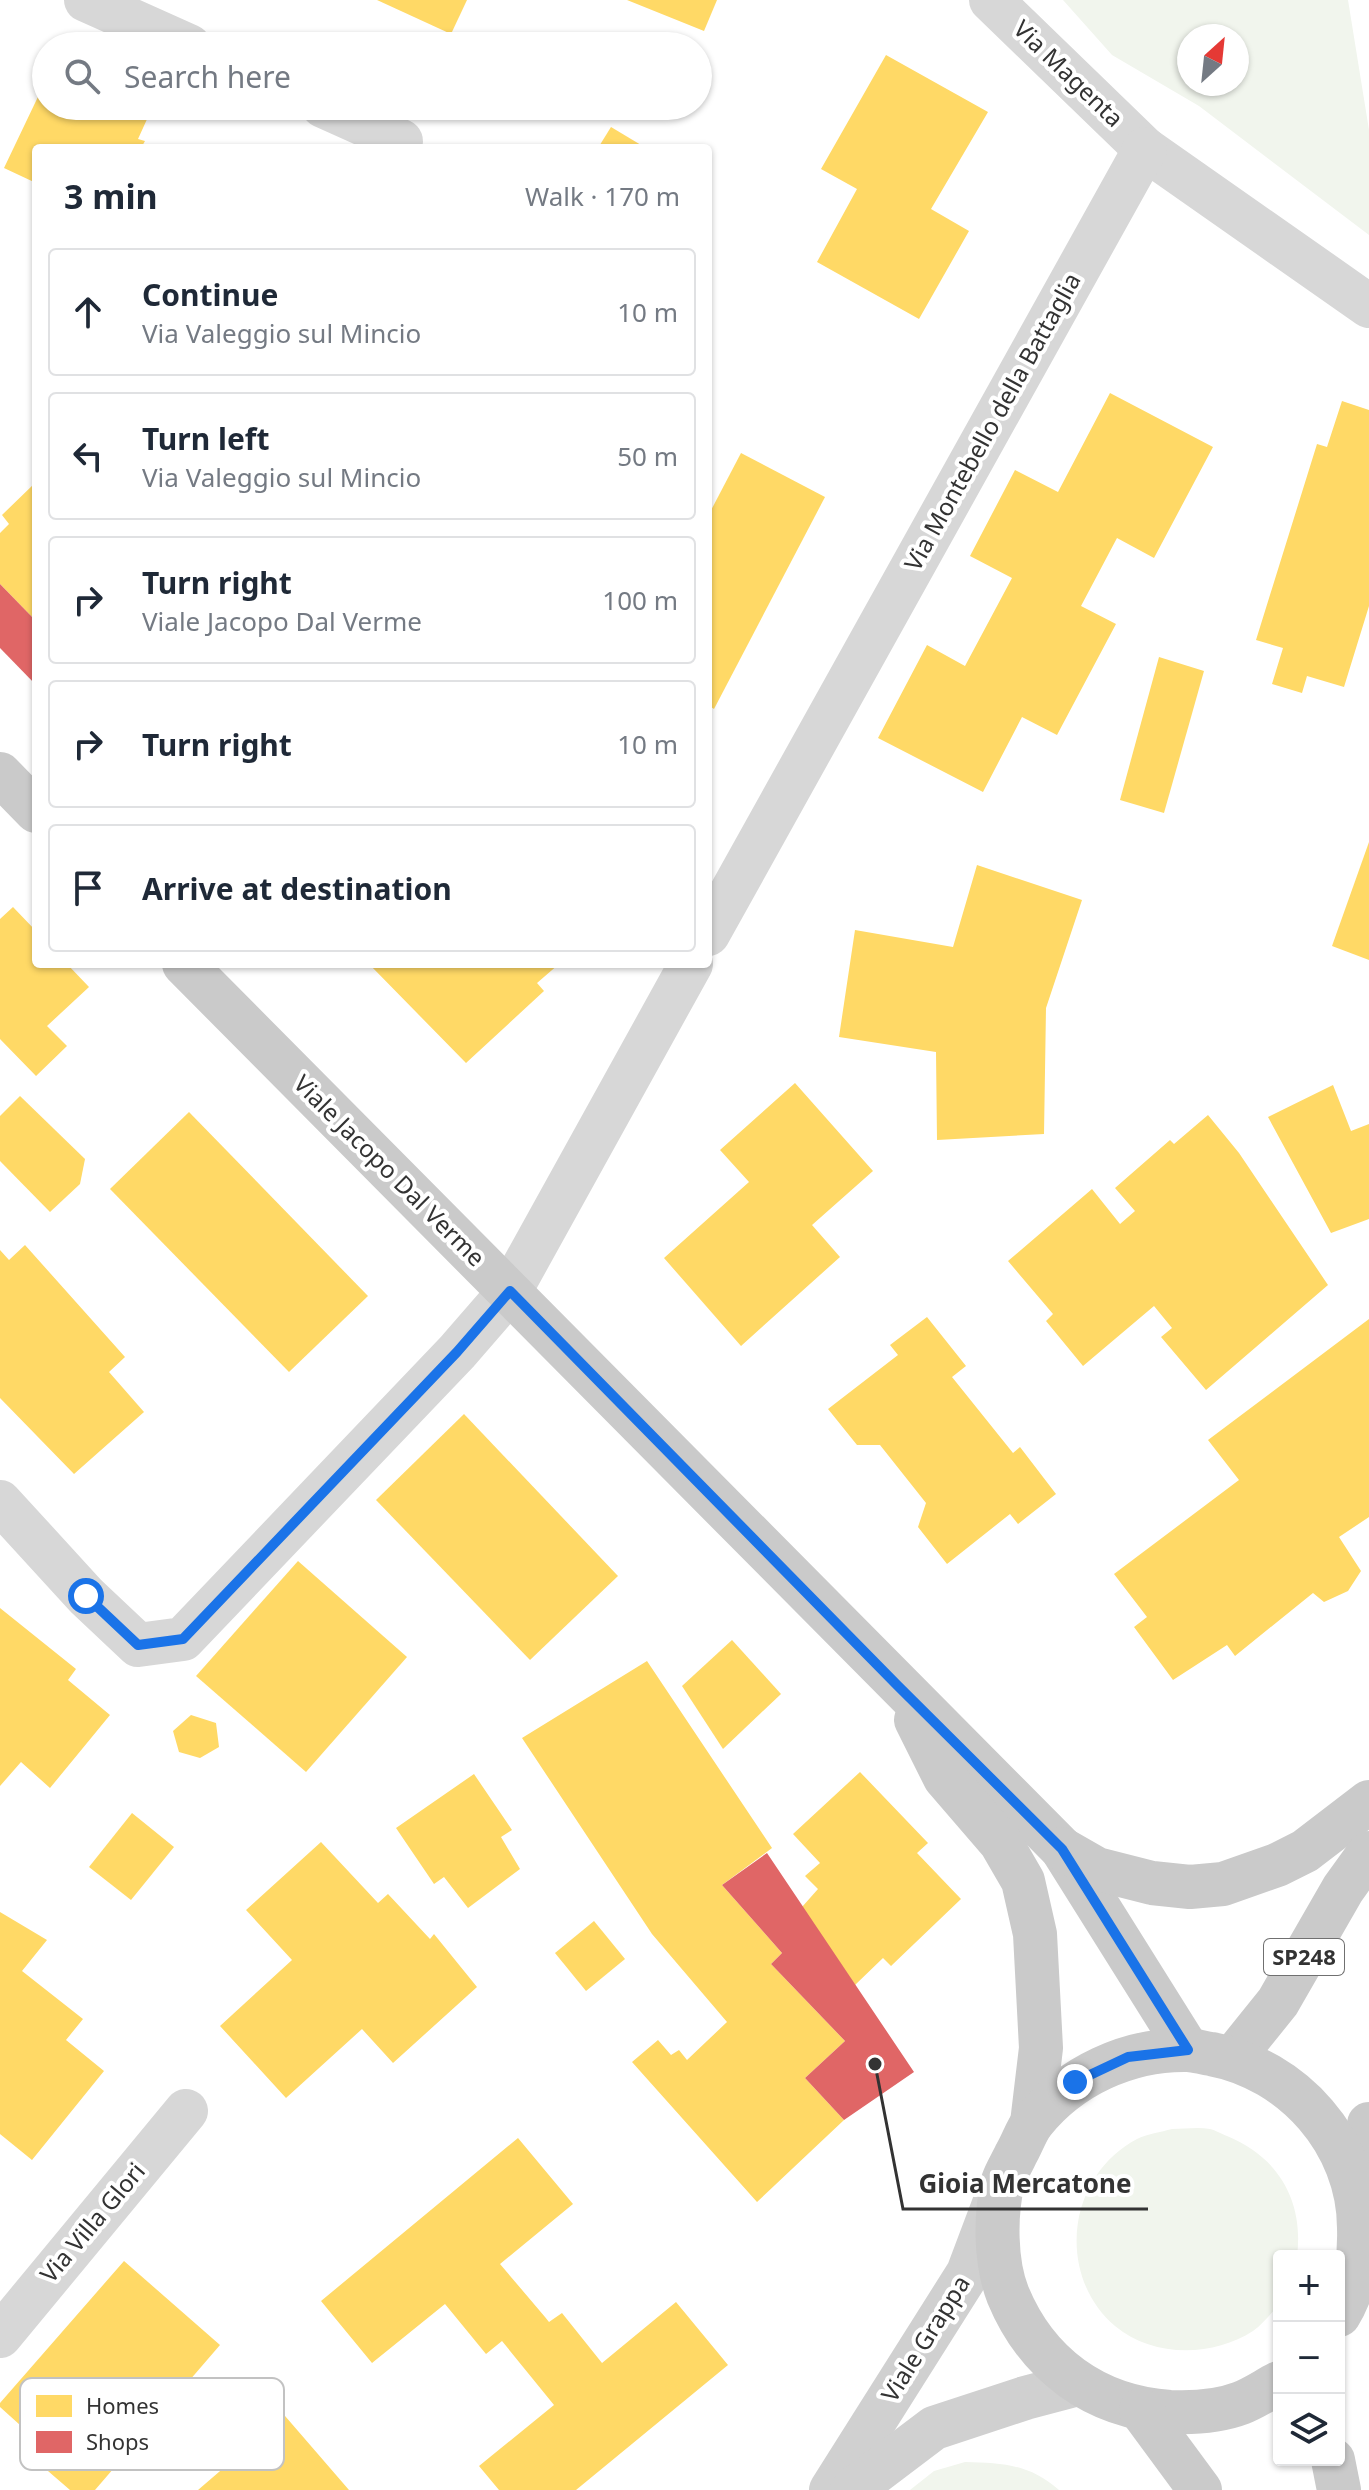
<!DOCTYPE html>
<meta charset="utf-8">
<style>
:root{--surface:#fff;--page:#f6f6f7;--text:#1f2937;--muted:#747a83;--line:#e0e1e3}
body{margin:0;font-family:"Noto Sans",sans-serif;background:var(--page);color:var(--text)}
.controls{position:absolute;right:24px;bottom:24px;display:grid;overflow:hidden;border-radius:8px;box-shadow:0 2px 6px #0004}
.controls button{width:72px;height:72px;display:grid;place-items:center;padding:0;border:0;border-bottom:2px solid var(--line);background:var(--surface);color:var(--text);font:40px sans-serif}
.compass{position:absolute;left:1177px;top:24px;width:72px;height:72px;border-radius:50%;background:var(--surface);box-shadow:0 2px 6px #0004;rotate:27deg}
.stop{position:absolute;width:24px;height:24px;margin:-18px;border:6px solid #1a73e8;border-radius:50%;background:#fff}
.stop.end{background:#1a73e8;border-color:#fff;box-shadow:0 2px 8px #0008}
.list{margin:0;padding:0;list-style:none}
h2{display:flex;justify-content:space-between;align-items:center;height:104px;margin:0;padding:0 32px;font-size:34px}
h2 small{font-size:26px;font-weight:400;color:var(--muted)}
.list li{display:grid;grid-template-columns:52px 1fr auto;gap:24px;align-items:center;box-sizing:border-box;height:128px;margin:0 16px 16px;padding:0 16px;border:2px solid var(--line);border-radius:8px}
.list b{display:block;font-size:30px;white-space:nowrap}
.list p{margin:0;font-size:26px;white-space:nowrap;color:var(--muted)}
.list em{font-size:26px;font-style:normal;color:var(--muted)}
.icon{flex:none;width:44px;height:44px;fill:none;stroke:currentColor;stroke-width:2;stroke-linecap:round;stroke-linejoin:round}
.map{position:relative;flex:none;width:1369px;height:2490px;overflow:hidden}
.search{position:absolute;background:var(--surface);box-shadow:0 2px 6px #0004;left:32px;top:32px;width:680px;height:88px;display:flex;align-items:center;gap:20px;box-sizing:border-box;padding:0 28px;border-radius:44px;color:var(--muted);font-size:30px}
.panel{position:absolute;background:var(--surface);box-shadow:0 2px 6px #0004;left:32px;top:144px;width:680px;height:824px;border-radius:8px}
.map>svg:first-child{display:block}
</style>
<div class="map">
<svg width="1369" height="2490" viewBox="0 0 1369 2490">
<rect width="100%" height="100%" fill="#fff"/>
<g fill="#f1f5ed" fill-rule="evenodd">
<path d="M 1063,0 L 1348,0 L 1369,130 L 1369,235 L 1199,106 L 1112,55 ZM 1189,36 L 1237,36 L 1237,84 L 1189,84 Z"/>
<path d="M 1172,2129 C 1184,2129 1198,2127 1210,2129 C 1215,2130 1222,2134 1227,2136 C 1279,2157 1304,2202 1297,2256 L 1279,2256 L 1279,2305 C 1271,2313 1263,2324 1253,2331 C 1213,2357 1153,2358 1115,2326 C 1071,2289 1065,2222 1096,2176 C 1106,2161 1120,2148 1137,2139 C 1147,2134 1161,2132 1172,2129 Z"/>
<path d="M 965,2462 C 1003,2463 1029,2464 1059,2490 L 910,2490 L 934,2471 Z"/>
</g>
<g fill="#ffd966">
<path d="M 377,0 L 467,0 L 451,34 Z"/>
<path d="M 627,0 L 717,0 L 704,31 Z"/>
<path d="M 886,55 L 988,112 L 931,209 L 969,231 L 919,319 L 817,262 L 857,189 L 821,169 Z"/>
<path d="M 46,80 L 46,106 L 153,106 L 138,139 L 145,141 L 141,148 L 36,148 L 36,183 L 4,168 Z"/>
<path d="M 611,127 L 646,148 L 598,148 Z"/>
<path d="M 1110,393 L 1213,447 L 1154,558 L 1117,538 L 1081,606 L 1116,624 L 1057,735 L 1022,717 L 983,792 L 878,738 L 927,645 L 965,666 L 1012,578 L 970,556 L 1015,470 L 1058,492 Z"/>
<path d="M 1342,401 L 1369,410 L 1369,606 L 1344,687 L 1307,676 L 1302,693 L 1272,684 L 1283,648 L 1256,640 L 1317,444 L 1327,447 Z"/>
<path d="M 741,453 L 825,497 L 714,709 L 708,705 L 708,516 Z"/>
<path d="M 36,482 L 36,621 L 0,584 L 0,533 L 9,524 L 2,515 Z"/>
<path d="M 1159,657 L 1204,671 L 1164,813 L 1120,800 Z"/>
<path d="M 1369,842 L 1369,960 L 1332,946 Z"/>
<path d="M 977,865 L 1082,900 L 1046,1008 L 1044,1134 L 937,1140 L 936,1052 L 839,1037 L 855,930 L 953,947 Z"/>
<path d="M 13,907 L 36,931 L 36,964 L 67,964 L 89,987 L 47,1026 L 67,1046 L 36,1076 L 0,1039 L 0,919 Z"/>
<path d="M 369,964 L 559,964 L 537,983 L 544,991 L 466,1063 Z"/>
<path d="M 795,1083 L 873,1171 L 812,1225 L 840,1257 L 741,1346 L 664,1258 L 749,1182 L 720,1150 Z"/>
<path d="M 1333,1085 L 1351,1131 L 1369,1124 L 1369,1219 L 1331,1233 L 1268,1117 Z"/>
<path d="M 20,1096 L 85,1159 L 80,1184 L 50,1212 L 0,1161 L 0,1116 Z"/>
<path d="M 189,1112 L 368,1296 L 289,1372 L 110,1189 Z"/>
<path d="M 1208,1115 L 1239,1153 L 1328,1285 L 1206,1390 L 1161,1337 L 1172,1328 L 1154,1306 L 1083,1366 L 1046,1321 L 1053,1314 L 1008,1261 L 1092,1189 L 1120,1224 L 1135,1211 L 1115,1188 L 1170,1140 L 1174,1144 Z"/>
<path d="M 25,1245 L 125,1357 L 109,1372 L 144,1412 L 74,1474 L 0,1398 L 0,1250 L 9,1260 Z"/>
<path d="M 927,1317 L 966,1366 L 952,1377 L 1013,1453 L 1020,1447 L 1056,1494 L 1018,1524 L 1010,1514 L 947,1564 L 918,1527 L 926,1503 L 880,1445 L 857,1445 L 828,1409 L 898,1355 L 890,1345 Z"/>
<path d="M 1369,1319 L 1369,1517 L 1339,1537 L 1361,1571 L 1348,1591 L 1324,1602 L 1313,1593 L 1235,1656 L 1227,1645 L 1173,1680 L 1134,1627 L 1147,1617 L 1114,1574 L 1239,1480 L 1208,1440 Z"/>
<path d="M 464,1414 L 618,1576 L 530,1660 L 376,1500 Z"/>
<path d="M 298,1561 L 407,1657 L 306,1772 L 196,1676 Z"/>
<path d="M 0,1608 L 76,1669 L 68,1680 L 110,1715 L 50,1788 L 21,1762 L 0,1786 Z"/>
<path d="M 732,1640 L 781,1694 L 723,1749 L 682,1686 Z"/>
<path d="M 647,1661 L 772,1848 L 722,1885 L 782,1953 L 771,1964 L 845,2041 L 805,2078 L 844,2120 L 757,2202 L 632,2062 L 658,2040 L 671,2055 L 679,2050 L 687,2060 L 727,2022 L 652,1934 L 522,1738 Z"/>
<path d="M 191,1715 L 216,1723 L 219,1747 L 200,1758 L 179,1752 L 173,1731 Z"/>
<path d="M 860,1772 L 928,1843 L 917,1853 L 961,1899 L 891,1966 L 883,1958 L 855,1985 L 802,1907 L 818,1889 L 805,1876 L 820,1863 L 793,1834 Z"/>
<path d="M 474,1774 L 512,1830 L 501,1837 L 520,1869 L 468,1908 L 444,1877 L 434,1884 L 396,1828 Z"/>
<path d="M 132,1813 L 174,1847 L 131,1900 L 89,1867 Z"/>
<path d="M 321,1842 L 378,1903 L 388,1894 L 430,1939 L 434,1934 L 477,1987 L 393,2063 L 362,2029 L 286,2098 L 220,2026 L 292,1960 L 246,1910 Z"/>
<path d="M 0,1912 L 47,1940 L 22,1971 L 83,2019 L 66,2040 L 104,2071 L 32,2160 L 0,2134 Z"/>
<path d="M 594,1921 L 625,1959 L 586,1991 L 555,1953 Z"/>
<path d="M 518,2138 L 573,2204 L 500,2264 L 545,2317 L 549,2322 L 562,2313 L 602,2363 L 676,2302 L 728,2365 L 576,2490 L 499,2490 L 479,2466 L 554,2405 L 502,2341 L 486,2354 L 445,2304 L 372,2363 L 321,2301 Z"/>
<path d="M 124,2261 L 220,2345 L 95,2490 L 70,2490 L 19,2446 L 30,2434 L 0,2407 L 0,2403 Z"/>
<path d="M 279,2409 L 349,2490 L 198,2490 L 248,2447 L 242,2442 Z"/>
</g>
<g fill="#e06666">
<path d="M 0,584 L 36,621 L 36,685 L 0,648 Z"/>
<path d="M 767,1853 L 914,2072 L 844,2120 L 805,2078 L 845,2041 L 771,1964 L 782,1953 L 722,1885 Z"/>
</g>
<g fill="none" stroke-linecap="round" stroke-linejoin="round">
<g stroke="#d7d7d7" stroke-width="44">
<path d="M 86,0 L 189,46"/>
<path d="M 991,0 L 1145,149 L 1369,306"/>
<path d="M 323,106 L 401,141"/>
<path d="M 708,934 L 1145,149"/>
<path d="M 0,1502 L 86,1596 L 138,1645 L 183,1639 L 457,1352 L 510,1291 L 691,964"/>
<path d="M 0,2336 L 186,2111"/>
</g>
<g stroke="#d0d0d0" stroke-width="44">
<path d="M 831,2490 L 968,2273 L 997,2196"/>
<path d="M 852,2490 L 934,2428 L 1025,2398 L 1078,2384"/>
</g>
<g stroke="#cacaca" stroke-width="44">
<path d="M 0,774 L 36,811"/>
<path d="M 184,964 L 1062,1849 L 1188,2050"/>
<path d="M 916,1720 L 945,1778 L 1001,1843 L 1023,1881 L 1035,1934 L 1041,2048 L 1032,2123"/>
<path d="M 1062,1849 L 1097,1869 L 1152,1883 L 1190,1887 L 1223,1884 L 1277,1865 L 1305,1851 L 1369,1802"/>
<path d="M 1233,2058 L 1278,2002 L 1343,1889 L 1369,1853"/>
<path d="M 1361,2195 L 1369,2124"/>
<path d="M 1279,2383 C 1267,2389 1254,2398 1241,2403 C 1220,2411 1193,2413 1170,2412 C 1095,2407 1037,2365 1008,2295 C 995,2262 995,2215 1003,2181 C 1006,2172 1012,2163 1016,2154 C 1022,2144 1026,2131 1033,2122 C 1070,2076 1128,2049 1187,2050 C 1195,2050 1203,2053 1211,2054 C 1293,2069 1359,2143 1359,2228 C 1360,2258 1355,2289 1339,2315"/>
<path d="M 1141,2410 L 1200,2490"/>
<path d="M 1333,2460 L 1339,2490"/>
</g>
</g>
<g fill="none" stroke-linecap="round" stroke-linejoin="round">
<path stroke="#1a73e8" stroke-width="10" d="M 86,1596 L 138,1645 L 183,1639 L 457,1352 L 510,1291 L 898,1686 L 1062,1849 L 1188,2050 L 1128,2057 L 1075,2082"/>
</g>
<g text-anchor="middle" stroke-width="8" stroke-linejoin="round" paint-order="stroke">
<rect fill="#fff" stroke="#707070" stroke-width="2" x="1264" y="1939" width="80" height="36" rx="6"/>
<g font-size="22" font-weight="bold" fill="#333">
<text x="1304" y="1965">SP248</text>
</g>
<g font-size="24" fill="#333" stroke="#fff">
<text transform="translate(1068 74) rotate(44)" y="8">Via Magenta</text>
<text transform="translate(993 422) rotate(-61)" y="8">Via Montebello della Battaglia</text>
<text transform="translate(389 1171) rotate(45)" y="8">Viale Jacopo Dal Verme</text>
<text transform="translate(93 2223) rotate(-50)" y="8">Via Villa Glori</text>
<text transform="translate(926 2339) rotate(-58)" y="8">Viale Grappa</text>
</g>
</g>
<rect x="20" y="2378" width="264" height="92" rx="12" fill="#fff" stroke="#c2c2c2" stroke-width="2"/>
<rect x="36" y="2395" width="36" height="22" fill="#ffd966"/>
<rect x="36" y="2431" width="36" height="22" fill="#e06666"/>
<g font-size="22" fill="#333">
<text x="86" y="2414">Homes</text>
<text x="86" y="2450">Shops</text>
</g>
<path fill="none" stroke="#333" stroke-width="3" d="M875 2064L903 2209H1148"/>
<circle fill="#333" stroke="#fff" stroke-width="3" cx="875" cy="2064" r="8"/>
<g font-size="26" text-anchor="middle" font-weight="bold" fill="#333" stroke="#fff" stroke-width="8" stroke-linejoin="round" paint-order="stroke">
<text x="1025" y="2193">Gioia Mercatone</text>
</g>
</svg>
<div class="controls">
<button>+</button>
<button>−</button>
<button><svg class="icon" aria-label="layers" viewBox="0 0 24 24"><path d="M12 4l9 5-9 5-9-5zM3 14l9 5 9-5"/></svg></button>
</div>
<svg class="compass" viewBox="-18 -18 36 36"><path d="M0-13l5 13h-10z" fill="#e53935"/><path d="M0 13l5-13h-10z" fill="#747a83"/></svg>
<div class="stop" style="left:86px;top:1596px"></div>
<div class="stop end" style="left:1075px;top:2082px"></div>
<div class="search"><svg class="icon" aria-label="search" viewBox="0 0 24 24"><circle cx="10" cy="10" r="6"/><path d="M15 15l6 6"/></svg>Search here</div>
<section class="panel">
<h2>3 min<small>Walk · 170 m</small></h2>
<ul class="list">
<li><svg class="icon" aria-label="ahead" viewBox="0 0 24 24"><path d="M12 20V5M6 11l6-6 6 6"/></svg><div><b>Continue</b><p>Via Valeggio sul Mincio</p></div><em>10 m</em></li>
<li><svg class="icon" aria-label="left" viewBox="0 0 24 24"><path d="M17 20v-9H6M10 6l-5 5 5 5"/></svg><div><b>Turn left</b><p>Via Valeggio sul Mincio</p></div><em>50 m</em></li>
<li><svg class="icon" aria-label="right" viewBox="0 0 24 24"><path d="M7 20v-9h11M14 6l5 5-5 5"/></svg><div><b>Turn right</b><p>Viale Jacopo Dal Verme</p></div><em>100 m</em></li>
<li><svg class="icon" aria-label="right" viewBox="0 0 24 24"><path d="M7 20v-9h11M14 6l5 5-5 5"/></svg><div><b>Turn right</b></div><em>10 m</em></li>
<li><svg class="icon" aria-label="arrive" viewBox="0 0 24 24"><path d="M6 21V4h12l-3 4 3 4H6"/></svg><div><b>Arrive at destination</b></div></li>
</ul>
</section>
</div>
